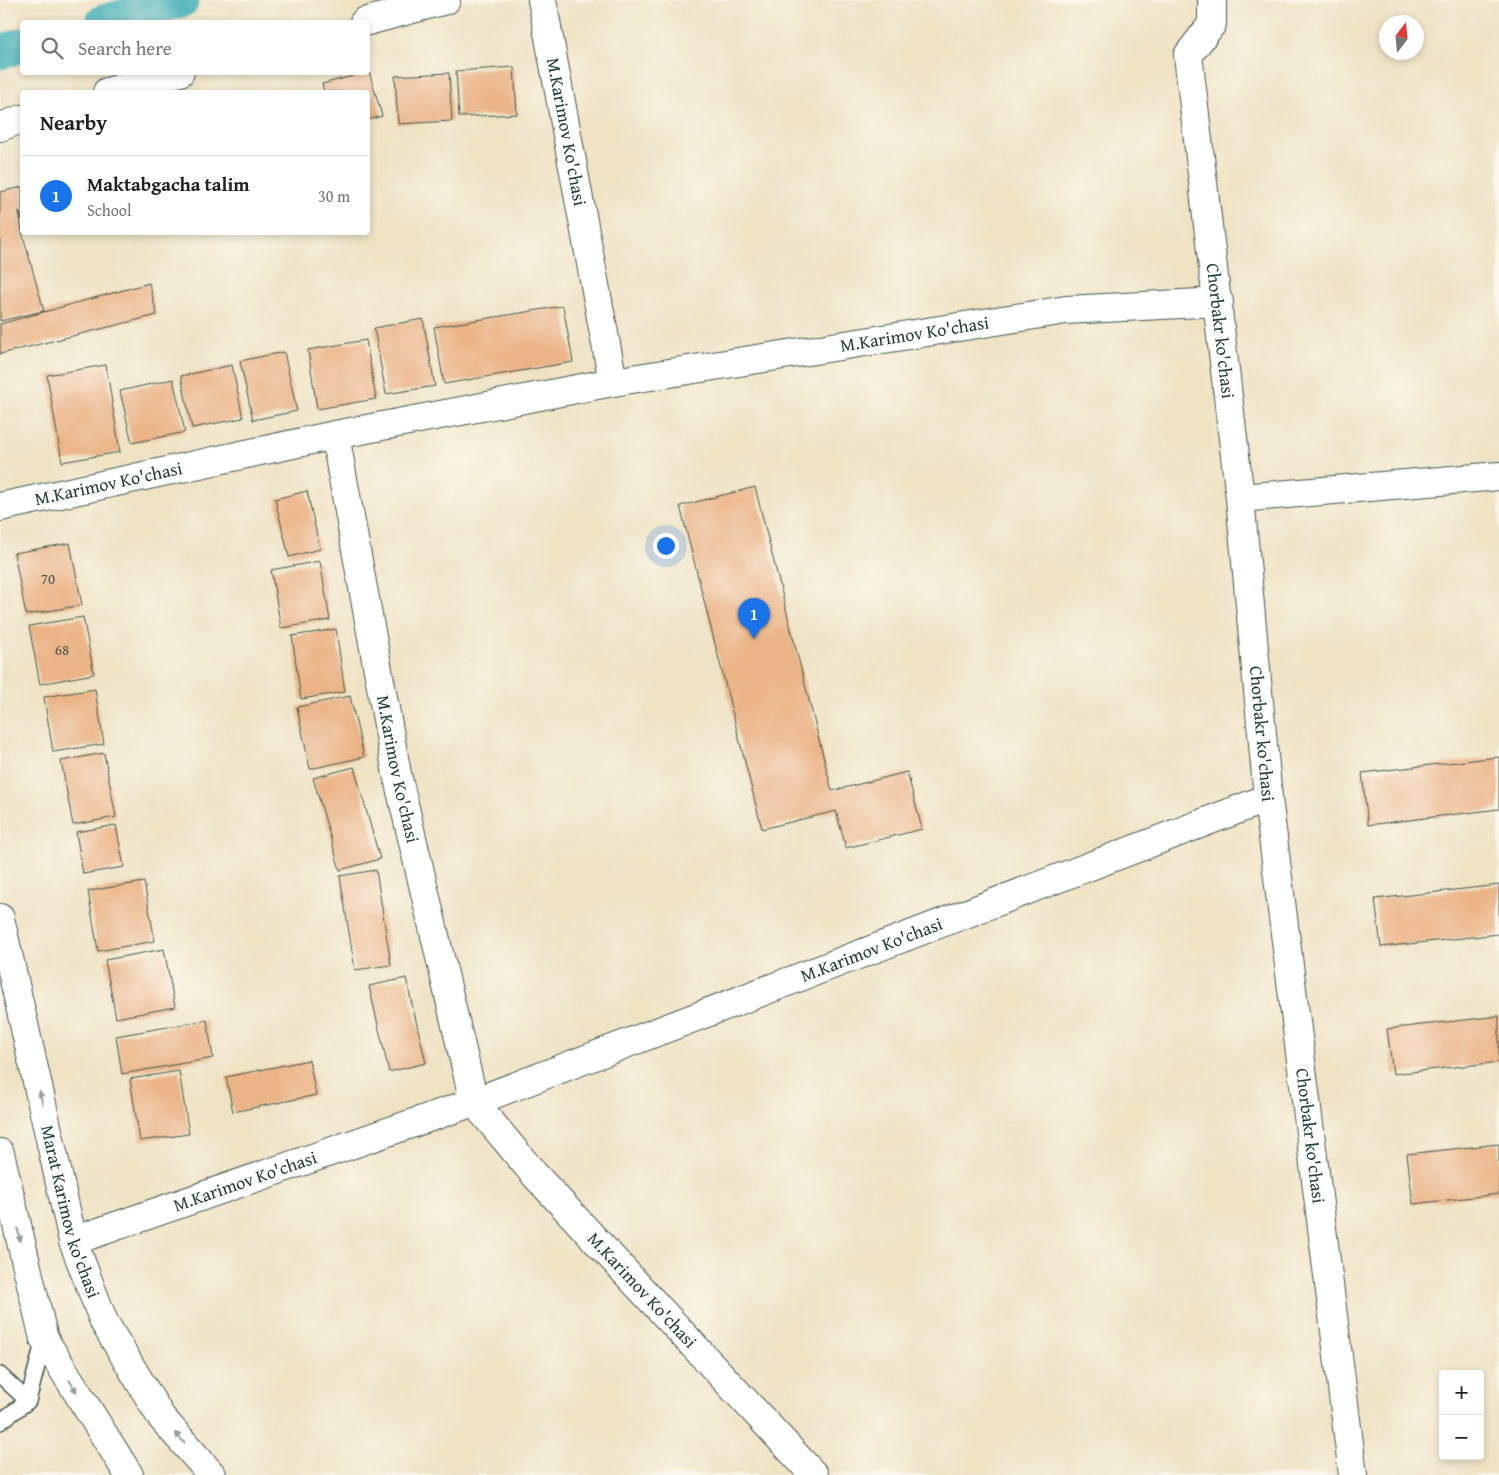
<!DOCTYPE html>
<meta charset="utf-8">
<style>
:root{--surface:#fff;--page:#f6f6f6;--text:#202124;--muted:#757577;--line:#e0e0e0;--accent:#1a73e8}
body{margin:0;font-family:"Gentium Book Plus",serif;background:var(--page);color:var(--text)}
.controls{position:absolute;right:15px;bottom:15px;display:grid;overflow:hidden;border-radius:5px;box-shadow:0 2px 8px #0003}
.controls button{width:45px;height:45px;display:grid;place-items:center;padding:0;border:0;border-bottom:1px solid var(--line);background:var(--surface);color:var(--text);font:25px sans-serif}
.compass{position:absolute;left:1379px;top:15px;width:45px;height:45px;border-radius:50%;background:var(--surface);box-shadow:0 2px 8px #0003;rotate:16deg}
.you{position:absolute;left:665px;top:545px;width:18px;height:18px;margin:-12px;border:4px solid #fff;border-radius:50%;background:#1a73e8;box-shadow:0 0 0 8px #1a73e833}
.badge{display:grid;place-items:center;width:32px;height:32px;border-radius:50%;background:var(--accent);color:#fff;font-size:16px;font-weight:700}
.pin{position:absolute;translate:-50% -41px;filter:drop-shadow(0 1px 2px #0008)}
.pin::after{content:'';position:absolute;top:26px;width:18px;height:15px;background:inherit;clip-path:polygon(0 0,100% 0,50% 100%)}
.list{margin:0;padding:0;list-style:none}
h2{display:flex;justify-content:space-between;align-items:center;height:65px;margin:0;padding:0 20px;font-size:21px}
h2 small{font-size:16px;font-weight:400;color:var(--muted)}
.list li{display:grid;grid-template-columns:32px 1fr auto;gap:15px;align-items:center;box-sizing:border-box;height:80px;padding:0 20px;border-top:1px solid var(--line)}
.list b{display:block;font-size:19px;white-space:nowrap}
.list p{margin:0;font-size:16px;white-space:nowrap;color:var(--muted)}
.list em{font-size:16px;font-style:normal;color:var(--muted)}
.icon{flex:none;width:28px;height:28px;fill:none;stroke:currentColor;stroke-width:2;stroke-linecap:round;stroke-linejoin:round}
.map{position:relative;flex:none;width:1499px;height:1475px;overflow:hidden}
.search{position:absolute;background:var(--surface);box-shadow:0 2px 8px #0003;left:20px;top:20px;width:350px;height:55px;display:flex;align-items:center;gap:12px;box-sizing:border-box;padding:0 18px;border-radius:5px;color:var(--muted);font-size:19px}
.panel{position:absolute;background:var(--surface);box-shadow:0 2px 8px #0003;left:20px;top:90px;width:350px;height:145px;border-radius:5px}
.map>svg:first-child{display:block}
</style>
<div class="map">
<svg width="1499" height="1475" viewBox="0 0 1499 1475">
<rect width="100%" height="100%" fill="#fbf7ec"/>
<filter id="ink" filterUnits="userSpaceOnUse"><feTurbulence type="fractalNoise" baseFrequency=".02" numOctaves="2"/><feDisplacementMap in="SourceGraphic" scale="10" xChannelSelector="R" yChannelSelector="G"/><feConvolveMatrix kernelMatrix="1 2 1 2 8 2 1 2 1" color-interpolation-filters="sRGB"/></filter>
<filter id="wash" filterUnits="userSpaceOnUse"><feTurbulence type="fractalNoise" baseFrequency=".0096" numOctaves="4" result="noise"/><feDisplacementMap in="SourceGraphic" scale="20" xChannelSelector="R" yChannelSelector="G"/><feGaussianBlur stdDeviation="1.12" result="paint"/><feColorMatrix in="noise" values="0 0 0 0 0 0 0 0 0 0 0 0 0 0 0 0 0 1.4 0 .05"/><feComposite in="paint" operator="in"/></filter>
<g filter="url(#wash)">
<rect width="100%" height="100%" fill="#efe3c4"/>
<g fill="none" stroke-linecap="round" stroke-linejoin="round">
<g stroke="#3cadb6" stroke-width="35">
<path d="M 103,22 L 182,0"/>
<path d="M 0,52 L 22,45"/>
</g>
</g>
<g id="blocks">
<g fill="#ebb487">
<path d="M 514,67 L 517,114 L 459,117 L 456,71 Z"/>
<path d="M 368,68 L 382,116 L 368,120 L 368,92 L 324,92 L 322,84 L 368,72 Z"/>
<path d="M 449,73 L 452,121 L 398,124 L 395,76 Z"/>
<path d="M 22,187 L 22,220 L 19,211 L 22,232 L 44,311 L 0,321 L 0,192 Z"/>
<path d="M 149,283 L 157,315 L 0,354 L 0,324 Z"/>
<path d="M 563,306 L 573,362 L 444,384 L 434,327 Z"/>
<path d="M 423,319 L 435,386 L 386,394 L 374,328 Z"/>
<path d="M 366,340 L 376,399 L 317,409 L 308,350 Z"/>
<path d="M 284,352 L 297,411 L 253,420 L 240,361 Z"/>
<path d="M 106,365 L 120,452 L 62,462 L 47,375 Z"/>
<path d="M 232,365 L 243,418 L 192,428 L 181,376 Z"/>
<path d="M 173,379 L 185,432 L 132,443 L 120,391 Z"/>
<path d="M 755,487 L 832,791 L 907,772 L 922,829 L 846,848 L 836,811 L 762,829 L 680,506 Z"/>
<path d="M 307,491 L 320,549 L 289,557 L 275,499 Z"/>
<path d="M 70,543 L 82,605 L 26,615 L 14,553 Z"/>
<path d="M 320,561 L 330,620 L 281,628 L 271,570 Z"/>
<path d="M 83,617 L 94,674 L 40,684 L 29,626 Z"/>
<path d="M 336,629 L 345,692 L 301,699 L 292,636 Z"/>
<path d="M 95,689 L 104,744 L 53,752 L 44,697 Z"/>
<path d="M 350,696 L 364,757 L 310,769 L 297,707 Z"/>
<path d="M 104,753 L 116,817 L 73,825 L 61,761 Z"/>
<path d="M 1499,757 L 1499,809 L 1368,825 L 1362,773 Z"/>
<path d="M 354,767 L 380,859 L 340,870 L 313,778 Z"/>
<path d="M 116,825 L 124,867 L 83,874 L 76,832 Z"/>
<path d="M 376,870 L 391,965 L 355,970 L 340,876 Z"/>
<path d="M 144,882 L 155,941 L 98,951 L 88,891 Z"/>
<path d="M 1499,885 L 1499,934 L 1381,947 L 1375,899 Z"/>
<path d="M 164,949 L 175,1007 L 116,1018 L 105,960 Z"/>
<path d="M 406,978 L 426,1063 L 389,1072 L 369,986 Z"/>
<path d="M 1499,1016 L 1499,1062 L 1393,1074 L 1387,1029 Z"/>
<path d="M 207,1020 L 213,1058 L 122,1074 L 116,1036 Z"/>
<path d="M 309,1060 L 316,1095 L 233,1112 L 226,1077 Z"/>
<path d="M 179,1071 L 189,1134 L 140,1141 L 130,1079 Z"/>
<path d="M 1499,1144 L 1499,1194 L 1413,1204 L 1407,1154 Z"/>
</g>
</g>
</g>
<g filter="url(#ink)">
<use href="#blocks" fill-opacity="0" stroke="#3e564a" stroke-width="1"/>
<g fill="none" stroke-linecap="round" stroke-linejoin="round">
<g stroke="#3e564a" stroke-width="18">
<g id="lane">
<path d="M 0,1375 L 28,1401"/>
<path d="M 0,1422 L 28,1401 L 44,1339"/>
</g>
</g>
<g stroke="#3e564a" stroke-width="30">
<g id="street">
<path id="s1" d="M 542,0 L 613,382"/>
<path id="s2" d="M 1212,0 L 1212,24 L 1188,55 L 1240,498 L 1268,798 L 1353,1475"/>
<path d="M 364,22 L 446,0"/>
<path d="M 107,92 L 180,72"/>
<path d="M 0,127 L 22,119"/>
<path id="s3" d="M 335,435 L 397,774 L 474,1102 L 535,1175 L 814,1475"/>
<path d="M 1240,498 L 1499,476"/>
<path id="s4" d="M 0,507 L 335,435 L 613,382 L 1066,310 L 1219,302"/>
<path id="s5" d="M 73,1241 L 474,1102 L 1268,798"/>
</g>
</g>
<g stroke="#3e564a" stroke-width="30">
<g id="primary">
<path id="s6" d="M 0,918 L 73,1241 L 104,1322 L 161,1417 L 212,1475"/>
<path d="M 0,1153 L 44,1339 L 129,1475"/>
</g>
</g>
<use href="#lane" stroke="#fff" stroke-width="15"/>
<use href="#street" stroke="#fff" stroke-width="28"/>
<use href="#primary" stroke="#fff" stroke-width="28"/>
</g>
<defs><path id="oneway-solid" d="M-6-.8H1V-3.2L6.5 0L1 3.2V.8H-6Z" transform="scale(1.25)"/></defs>
<g fill="#8f9e9a">
<use href="#oneway-solid" transform="translate(41 1098) rotate(-103)"/>
<use href="#oneway-solid" transform="translate(19 1235) rotate(77)"/>
<use href="#oneway-solid" transform="translate(73 1386) rotate(58)"/>
<use href="#oneway-solid" transform="translate(180 1438) rotate(-131)"/>
</g>
</g>
<g text-anchor="middle" stroke-width="5" stroke-linejoin="round" paint-order="stroke">
<g font-size="15" fill="#525b49">
<text x="48" y="584">70</text>
<text x="62" y="655">68</text>
</g>
<g font-size="18" fill="#1f3d34" stroke="#fbf7ec">
<text dy="6" stroke="none"><textPath href="#s1" startOffset="134">M.Karimov Ko'chasi</textPath></text>
<text dy="6" stroke="none"><textPath href="#s2" startOffset="341">Chorbakr ko'chasi</textPath></text>
<text dy="6" stroke="none"><textPath href="#s4" startOffset="931">M.Karimov Ko'chasi</textPath></text>
<text dy="6" stroke="none"><textPath href="#s4" startOffset="111">M.Karimov Ko'chasi</textPath></text>
<text dy="6" stroke="none"><textPath href="#s2" startOffset="746">Chorbakr ko'chasi</textPath></text>
<text dy="6" stroke="none"><textPath href="#s3" startOffset="340">M.Karimov Ko'chasi</textPath></text>
<text dy="6" stroke="none"><textPath href="#s5" startOffset="850">M.Karimov Ko'chasi</textPath></text>
<text dy="6" stroke="none"><textPath href="#s2" startOffset="1151">Chorbakr ko'chasi</textPath></text>
<text dy="6" stroke="none"><textPath href="#s5" startOffset="182">M.Karimov Ko'chasi</textPath></text>
<text dy="6" stroke="none"><textPath href="#s6" startOffset="302">Marat Karimov ko'chasi</textPath></text>
<text dy="6" stroke="none"><textPath href="#s3" startOffset="934">M.Karimov Ko'chasi</textPath></text>
</g>
</g>
</svg>
<div class="controls">
<button>+</button>
<button>−</button>
</div>
<svg class="compass" viewBox="-18 -18 36 36"><path d="M0-13l5 13h-10z" fill="#e53935"/><path d="M0 13l5-13h-10z" fill="#757577"/></svg>
<div class="you"></div>
<div class="pin badge" style="left:754px;top:639px">1</div>
<div class="search"><svg class="icon" aria-label="search" viewBox="0 0 24 24"><circle cx="10" cy="10" r="6"/><path d="M15 15l6 6"/></svg>Search here</div>
<section class="panel">
<h2>Nearby<small></small></h2>
<ul class="list">
<li><span class="badge">1</span><div><b>Maktabgacha talim</b><p>School</p></div><em>30 m</em></li>
</ul>
</section>
</div>
